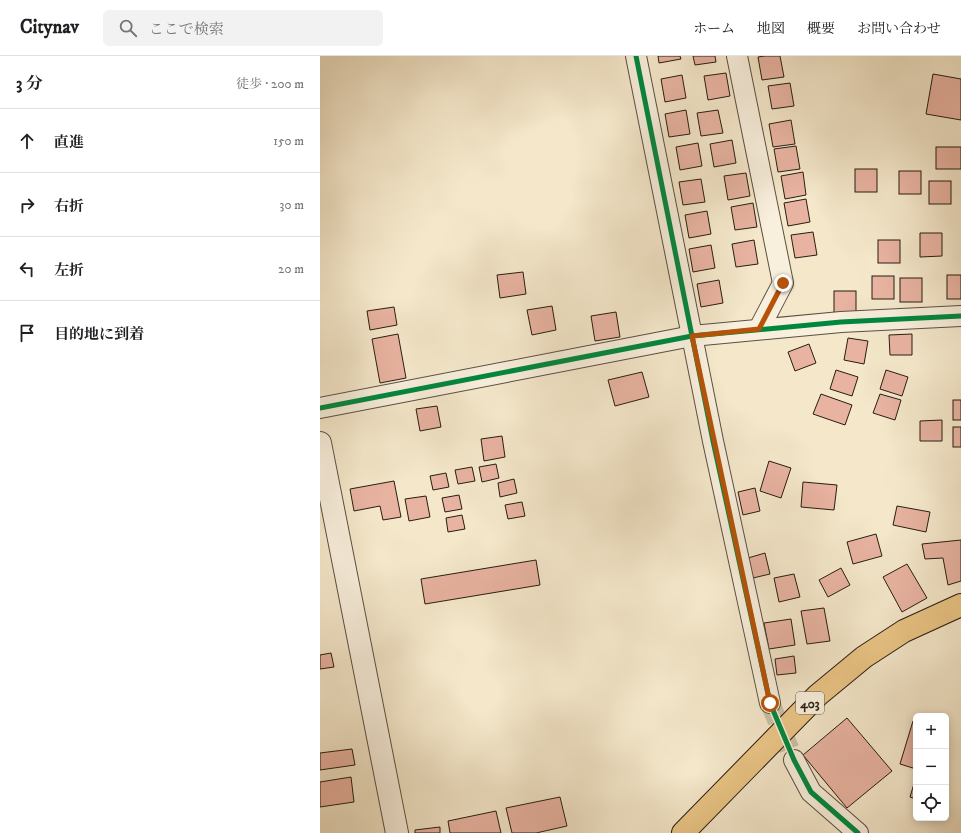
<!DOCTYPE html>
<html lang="ja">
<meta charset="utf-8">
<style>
:root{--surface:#fff;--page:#f2f2f2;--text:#202124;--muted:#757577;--line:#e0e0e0}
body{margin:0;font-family:"IM FELL DW Pica","Noto Serif JP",serif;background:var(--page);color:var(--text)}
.controls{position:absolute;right:12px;bottom:12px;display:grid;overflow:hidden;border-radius:6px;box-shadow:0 2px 10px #0003}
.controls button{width:36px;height:36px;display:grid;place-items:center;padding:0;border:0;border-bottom:1px solid var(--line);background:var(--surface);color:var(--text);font:20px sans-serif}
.stop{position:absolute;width:12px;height:12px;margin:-9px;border:3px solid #b45309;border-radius:50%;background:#fff}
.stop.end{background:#b45309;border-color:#fff;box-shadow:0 1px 4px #0008}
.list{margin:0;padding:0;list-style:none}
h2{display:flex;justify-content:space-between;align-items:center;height:52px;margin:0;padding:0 16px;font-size:17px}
h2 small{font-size:13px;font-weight:400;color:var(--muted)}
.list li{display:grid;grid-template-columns:26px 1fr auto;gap:12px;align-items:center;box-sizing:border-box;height:64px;padding:0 16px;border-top:1px solid var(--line)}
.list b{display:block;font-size:15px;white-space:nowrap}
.list em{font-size:13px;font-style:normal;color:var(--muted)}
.icon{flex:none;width:22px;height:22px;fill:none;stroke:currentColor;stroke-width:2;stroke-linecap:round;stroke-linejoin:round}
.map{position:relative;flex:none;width:641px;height:777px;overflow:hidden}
header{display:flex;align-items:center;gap:24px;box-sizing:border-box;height:56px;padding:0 20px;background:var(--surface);border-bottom:1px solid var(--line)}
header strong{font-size:19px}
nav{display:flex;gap:22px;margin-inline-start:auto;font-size:14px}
.search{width:280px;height:36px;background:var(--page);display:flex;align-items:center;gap:10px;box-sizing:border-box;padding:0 14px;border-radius:6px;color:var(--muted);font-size:15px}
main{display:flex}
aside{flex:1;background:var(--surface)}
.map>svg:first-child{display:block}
</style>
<header>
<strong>Citynav</strong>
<div class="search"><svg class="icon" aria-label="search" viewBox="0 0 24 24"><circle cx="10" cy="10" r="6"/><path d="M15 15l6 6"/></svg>ここで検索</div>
<nav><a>ホーム</a><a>地図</a><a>概要</a><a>お問い合わせ</a></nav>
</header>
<main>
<aside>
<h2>3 分<small>徒歩 · 200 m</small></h2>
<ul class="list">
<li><svg class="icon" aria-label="ahead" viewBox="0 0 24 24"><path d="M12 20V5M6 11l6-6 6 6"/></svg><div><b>直進</b></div><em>150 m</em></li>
<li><svg class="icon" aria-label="right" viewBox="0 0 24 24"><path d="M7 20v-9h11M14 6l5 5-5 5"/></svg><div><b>右折</b></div><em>30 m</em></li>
<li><svg class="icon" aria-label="left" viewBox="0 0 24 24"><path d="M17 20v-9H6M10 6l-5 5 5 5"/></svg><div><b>左折</b></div><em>20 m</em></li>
<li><svg class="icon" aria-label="arrive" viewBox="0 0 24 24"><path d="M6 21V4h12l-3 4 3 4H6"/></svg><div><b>目的地に到着</b></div></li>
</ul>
</aside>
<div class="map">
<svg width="641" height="777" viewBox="0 0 641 777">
<rect width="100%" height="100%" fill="#f4e7ca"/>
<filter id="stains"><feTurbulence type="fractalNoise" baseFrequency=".005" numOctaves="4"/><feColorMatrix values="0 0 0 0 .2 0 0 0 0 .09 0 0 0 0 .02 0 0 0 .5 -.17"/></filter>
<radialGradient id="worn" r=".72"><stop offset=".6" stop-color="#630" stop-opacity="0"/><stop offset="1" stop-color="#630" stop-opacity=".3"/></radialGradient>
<g fill="#e8b3a1" stroke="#271d12">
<path d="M 338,0 L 360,0 L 361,3 L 339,7 Z"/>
<path d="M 373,0 L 395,0 L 396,6 L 375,9 Z"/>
<path d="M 445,0 L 460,0 L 464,21 L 442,24 L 438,1 Z"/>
<path d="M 406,17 L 410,40 L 388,44 L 384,20 Z"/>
<path d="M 613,18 L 641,23 L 641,64 L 606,58 Z"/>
<path d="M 362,19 L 366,42 L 345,46 L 341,23 Z"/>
<path d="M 470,27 L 474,50 L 452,53 L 448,30 Z"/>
<path d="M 366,54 L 370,78 L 349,81 L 345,58 Z"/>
<path d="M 398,54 L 403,77 L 381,80 L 377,57 Z"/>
<path d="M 471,64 L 475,88 L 453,91 L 449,68 Z"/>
<path d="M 412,84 L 416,107 L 394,111 L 390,88 Z"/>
<path d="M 378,87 L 382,110 L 360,114 L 356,91 Z"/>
<path d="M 476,90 L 480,113 L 458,116 L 454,93 Z"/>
<rect x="616" y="91" width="25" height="22"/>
<rect x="535" y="113" width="22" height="23"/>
<rect x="579" y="115" width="22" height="23"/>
<path d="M 483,116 L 486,139 L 465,143 L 461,120 Z"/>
<path d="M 426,117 L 430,140 L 408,144 L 404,120 Z"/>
<path d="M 381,123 L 385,146 L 363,149 L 359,126 Z"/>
<rect x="609" y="125" width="22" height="23"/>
<path d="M 486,143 L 490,166 L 468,170 L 464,147 Z"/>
<path d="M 433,147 L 437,171 L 415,174 L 411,151 Z"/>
<path d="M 387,155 L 391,178 L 369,182 L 365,159 Z"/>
<path d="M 493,176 L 497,199 L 475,202 L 471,179 Z"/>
<path d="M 600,177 L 622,177 L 622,200 L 600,201 Z"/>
<path d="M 434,184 L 438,208 L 416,211 L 412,188 Z"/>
<rect x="558" y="184" width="22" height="23"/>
<path d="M 391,189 L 395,212 L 373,216 L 369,193 Z"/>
<path d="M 203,216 L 206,238 L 180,242 L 177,219 Z"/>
<rect x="627" y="219" width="14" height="24"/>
<rect x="552" y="220" width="22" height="23"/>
<rect x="580" y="222" width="22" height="24"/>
<path d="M 399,224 L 403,247 L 381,251 L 377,228 Z"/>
<rect x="514" y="235" width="22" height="24"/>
<path d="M 232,250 L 236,274 L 212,279 L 207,254 Z"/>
<path d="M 74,251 L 77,269 L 50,274 L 47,255 Z"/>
<path d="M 296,256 L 300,281 L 275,285 L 271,260 Z"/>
<path d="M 78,278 L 86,322 L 60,327 L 52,283 Z"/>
<path d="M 592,278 L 592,299 L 570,299 L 569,279 Z"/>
<path d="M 528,282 L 548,285 L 544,308 L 524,304 Z"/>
<path d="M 489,288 L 496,307 L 475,315 L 468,296 Z"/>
<path d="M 516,314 L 538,321 L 532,340 L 510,333 Z"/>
<path d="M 566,314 L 588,321 L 582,340 L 560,333 Z"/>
<path d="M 322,316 L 329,341 L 295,350 L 288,324 Z"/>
<path d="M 501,338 L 532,349 L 525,369 L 493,358 Z"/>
<path d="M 560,338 L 581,344 L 575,364 L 553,357 Z"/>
<rect x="633" y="344" width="8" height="20"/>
<path d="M 117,350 L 121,371 L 100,375 L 96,353 Z"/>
<path d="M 622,364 L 622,385 L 600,385 L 600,365 Z"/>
<rect x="633" y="371" width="8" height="20"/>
<path d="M 182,380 L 185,401 L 164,405 L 161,383 Z"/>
<path d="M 449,405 L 471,412 L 461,442 L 440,435 Z"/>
<path d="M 176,408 L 179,422 L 162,426 L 159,411 Z"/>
<path d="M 152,411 L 155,425 L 138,428 L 135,414 Z"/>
<path d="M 126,417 L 129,431 L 113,434 L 110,420 Z"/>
<path d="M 194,423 L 197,437 L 180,441 L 178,427 Z"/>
<path d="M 74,425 L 81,461 L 63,464 L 60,450 L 34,455 L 30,433 Z"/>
<path d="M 483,426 L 517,429 L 514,454 L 481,451 Z"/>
<path d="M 435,432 L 440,455 L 423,459 L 418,436 Z"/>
<path d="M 139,439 L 142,453 L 125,456 L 122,442 Z"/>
<path d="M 106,440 L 110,461 L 89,465 L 85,443 Z"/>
<path d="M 202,446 L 205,460 L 188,463 L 185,449 Z"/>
<path d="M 577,450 L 610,456 L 606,476 L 573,469 Z"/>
<path d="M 142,459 L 145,473 L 128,476 L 126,462 Z"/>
<path d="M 556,478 L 562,500 L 533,508 L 527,486 Z"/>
<path d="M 641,484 L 641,525 L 628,529 L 623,502 L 605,503 L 602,488 Z"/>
<path d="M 445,497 L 450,518 L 433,522 L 428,502 Z"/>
<path d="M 216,504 L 220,529 L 105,548 L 101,523 Z"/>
<path d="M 587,508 L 607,542 L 582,556 L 563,521 Z"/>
<path d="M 521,512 L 530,529 L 508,541 L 499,524 Z"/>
<path d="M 474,518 L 480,541 L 459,546 L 454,522 Z"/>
<path d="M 504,552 L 510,585 L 487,588 L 481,555 Z"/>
<path d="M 471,563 L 475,589 L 449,593 L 444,567 Z"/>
<path d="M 11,597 L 14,611 L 0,613 L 0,599 Z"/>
<path d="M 474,600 L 476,617 L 457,619 L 455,603 Z"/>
<path d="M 527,662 L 572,715 L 527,752 L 483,699 Z"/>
<path d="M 593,665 L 596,665 L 596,713 L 580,708 Z"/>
<path d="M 32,693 L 35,709 L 0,714 L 0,697 Z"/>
<path d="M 31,721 L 34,746 L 0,751 L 0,726 Z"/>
<path d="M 596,721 L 596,743 L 590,741 Z"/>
<path d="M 240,741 L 247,770 L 216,777 L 192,777 L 186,752 Z"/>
<path d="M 176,755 L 181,777 L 130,777 L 128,765 Z"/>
<path d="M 120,771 L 120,777 L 95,777 L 95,774 Z"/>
</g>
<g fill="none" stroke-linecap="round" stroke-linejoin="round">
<path stroke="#cbbfa5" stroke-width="20" stroke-dasharray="20 10" stroke-linecap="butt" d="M 450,647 L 474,704"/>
<g stroke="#5a5040" stroke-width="22">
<g id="minor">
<path d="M 316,0 L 393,385 L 450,647"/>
<path d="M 417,0 L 463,227 L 439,273"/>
<path d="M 0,352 L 372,280 L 521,266 L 641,260"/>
<path d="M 474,704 L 491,736 L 538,777"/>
</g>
</g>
<g stroke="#5a5040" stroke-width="24">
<path id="tertiary" d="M 0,387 L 77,777"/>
</g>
<g stroke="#271d12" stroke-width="24">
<path id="trunk" d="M 363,777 L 498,639 L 544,601 L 584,575 L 641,549"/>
</g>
<use href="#minor" stroke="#f8efdd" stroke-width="20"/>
<use href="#tertiary" stroke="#f8efdd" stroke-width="22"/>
<use href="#trunk" stroke="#eac485" stroke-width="22"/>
<g stroke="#f8efdd" stroke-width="8">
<g id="cycleway">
<path d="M 316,0 L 393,385 L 450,647 L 474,704 L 491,736 L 538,777"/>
<path d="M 0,352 L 372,280 L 521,266 L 641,260"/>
</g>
</g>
<use href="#cycleway" stroke="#00873e" stroke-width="5"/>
</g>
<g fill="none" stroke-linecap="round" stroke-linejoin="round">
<path stroke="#b45309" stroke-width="5" d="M 450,647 L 372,280 L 439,273 L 463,227"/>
</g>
<g text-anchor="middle" stroke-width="3" stroke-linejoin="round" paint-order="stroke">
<rect fill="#f8efdd" stroke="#665c4f" stroke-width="1" x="476" y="636" width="28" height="22" rx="3"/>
<g font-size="13" font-weight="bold" fill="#271d12">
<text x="490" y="652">403</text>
</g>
</g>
<rect width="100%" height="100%" filter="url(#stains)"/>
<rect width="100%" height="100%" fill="url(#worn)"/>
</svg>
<div class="controls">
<button>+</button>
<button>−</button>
<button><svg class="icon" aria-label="locate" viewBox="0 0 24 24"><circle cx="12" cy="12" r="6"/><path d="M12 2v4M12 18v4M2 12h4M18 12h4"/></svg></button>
</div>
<div class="stop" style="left:450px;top:647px"></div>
<div class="stop end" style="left:463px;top:227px"></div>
</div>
</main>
